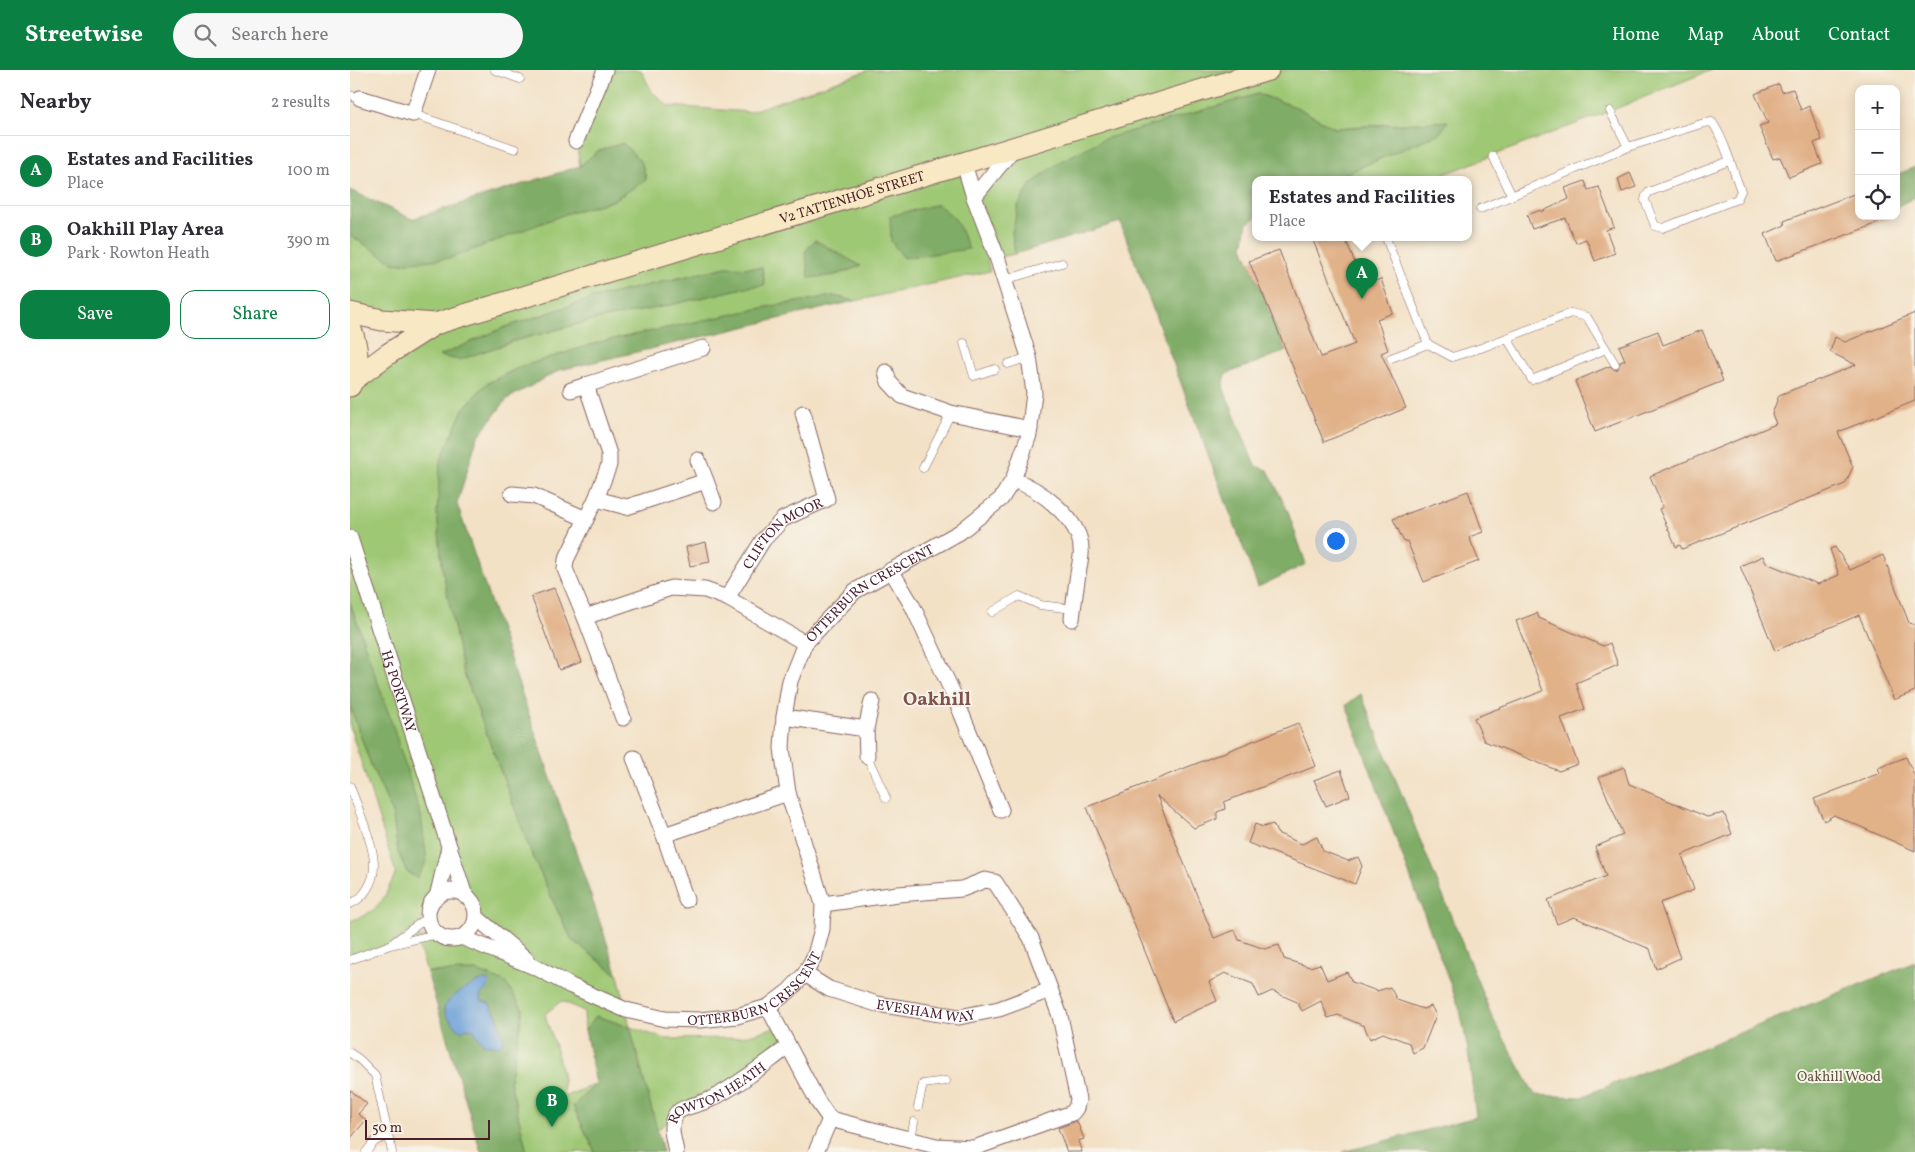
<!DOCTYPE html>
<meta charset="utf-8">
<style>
:root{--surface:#fff;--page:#f7f7f7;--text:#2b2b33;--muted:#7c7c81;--line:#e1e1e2;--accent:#0b8043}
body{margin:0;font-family:Vollkorn,serif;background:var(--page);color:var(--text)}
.controls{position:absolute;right:15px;top:15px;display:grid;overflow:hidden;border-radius:10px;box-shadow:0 2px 12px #0003}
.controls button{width:45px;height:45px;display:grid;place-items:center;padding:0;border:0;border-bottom:1px solid var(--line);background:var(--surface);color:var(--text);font:25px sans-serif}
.scale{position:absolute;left:15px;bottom:12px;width:125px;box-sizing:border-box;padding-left:5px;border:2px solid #4a1f2b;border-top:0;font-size:14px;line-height:18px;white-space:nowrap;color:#4a1f2b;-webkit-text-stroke:4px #f7f3e8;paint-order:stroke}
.you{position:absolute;left:985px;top:470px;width:18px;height:18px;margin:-12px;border:4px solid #fff;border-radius:50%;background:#1a73e8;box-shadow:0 0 0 8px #1a73e833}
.badge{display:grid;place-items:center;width:32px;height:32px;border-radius:50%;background:var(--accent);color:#fff;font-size:16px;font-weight:700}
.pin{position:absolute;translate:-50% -41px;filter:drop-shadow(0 1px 2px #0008)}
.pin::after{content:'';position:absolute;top:26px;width:18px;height:15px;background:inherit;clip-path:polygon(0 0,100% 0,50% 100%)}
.popup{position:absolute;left:902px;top:106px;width:220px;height:65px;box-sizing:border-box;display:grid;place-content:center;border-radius:10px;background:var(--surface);filter:drop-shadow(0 1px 4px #0005);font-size:16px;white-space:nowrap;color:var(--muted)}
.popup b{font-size:19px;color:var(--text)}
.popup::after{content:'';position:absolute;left:50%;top:100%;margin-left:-10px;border:10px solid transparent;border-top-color:var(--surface)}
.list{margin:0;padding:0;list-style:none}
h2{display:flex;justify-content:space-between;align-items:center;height:65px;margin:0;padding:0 20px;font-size:21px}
h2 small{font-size:16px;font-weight:400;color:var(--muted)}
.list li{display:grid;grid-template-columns:32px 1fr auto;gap:15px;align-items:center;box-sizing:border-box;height:70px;padding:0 20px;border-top:1px solid var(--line)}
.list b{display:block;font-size:19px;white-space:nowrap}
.list p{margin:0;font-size:16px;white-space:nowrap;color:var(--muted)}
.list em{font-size:16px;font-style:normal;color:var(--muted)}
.actions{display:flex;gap:10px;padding:15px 20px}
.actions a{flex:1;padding:11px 0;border:1px solid var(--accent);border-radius:15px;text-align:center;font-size:18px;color:var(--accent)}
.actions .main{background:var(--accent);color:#fff}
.icon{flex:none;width:28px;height:28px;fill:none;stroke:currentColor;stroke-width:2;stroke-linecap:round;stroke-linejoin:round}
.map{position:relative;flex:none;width:1565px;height:1082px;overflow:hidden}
header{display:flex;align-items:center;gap:30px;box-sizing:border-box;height:70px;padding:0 25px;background:var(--accent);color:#fff}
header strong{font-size:24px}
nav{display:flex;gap:28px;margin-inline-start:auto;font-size:18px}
.search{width:350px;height:45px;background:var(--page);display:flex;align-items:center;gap:12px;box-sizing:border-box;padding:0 18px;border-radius:28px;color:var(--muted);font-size:19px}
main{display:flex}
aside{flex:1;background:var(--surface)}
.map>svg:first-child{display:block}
</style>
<header>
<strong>Streetwise</strong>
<div class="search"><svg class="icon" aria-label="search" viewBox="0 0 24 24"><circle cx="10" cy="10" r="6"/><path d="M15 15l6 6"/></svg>Search here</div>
<nav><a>Home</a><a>Map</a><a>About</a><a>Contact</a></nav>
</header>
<main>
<aside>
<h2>Nearby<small>2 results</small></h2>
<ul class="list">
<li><span class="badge">A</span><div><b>Estates and Facilities</b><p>Place</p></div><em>100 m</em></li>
<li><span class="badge">B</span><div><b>Oakhill Play Area</b><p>Park · Rowton Heath</p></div><em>390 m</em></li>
</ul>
<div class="actions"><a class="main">Save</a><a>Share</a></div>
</aside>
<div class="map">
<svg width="1565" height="1082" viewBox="0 0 1565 1082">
<rect width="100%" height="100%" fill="#f7f3e8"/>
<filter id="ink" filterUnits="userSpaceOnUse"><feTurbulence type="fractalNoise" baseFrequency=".02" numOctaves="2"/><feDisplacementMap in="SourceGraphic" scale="10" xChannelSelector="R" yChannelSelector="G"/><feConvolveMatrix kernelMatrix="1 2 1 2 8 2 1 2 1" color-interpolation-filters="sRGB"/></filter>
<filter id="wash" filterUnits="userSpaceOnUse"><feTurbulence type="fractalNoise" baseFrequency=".0096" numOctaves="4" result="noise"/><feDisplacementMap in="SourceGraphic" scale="20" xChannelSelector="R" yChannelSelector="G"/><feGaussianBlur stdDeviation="1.12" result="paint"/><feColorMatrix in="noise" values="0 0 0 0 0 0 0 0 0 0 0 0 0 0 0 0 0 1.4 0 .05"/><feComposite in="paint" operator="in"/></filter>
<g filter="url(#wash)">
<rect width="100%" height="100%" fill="#f3e1c6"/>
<path fill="#9fc874" stroke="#747450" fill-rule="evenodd" d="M 255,0 L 291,0 L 302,22 L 318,36 L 399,42 L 519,0 L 1361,0 L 1260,41 L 1079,110 L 981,110 L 1090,63 L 1065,56 L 1038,54 L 985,58 L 946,37 L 908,24 L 860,39 L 662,162 L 665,184 L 637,189 L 640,201 L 505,231 L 483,226 L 417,237 L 250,272 L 170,297 L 136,314 L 113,339 L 87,443 L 93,502 L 113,601 L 181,782 L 203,831 L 222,870 L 268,905 L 280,957 L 315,969 L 383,968 L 407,963 L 428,956 L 438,977 L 324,1047 L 307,1060 L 280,957 L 246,946 L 235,960 L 234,941 L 211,931 L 195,944 C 201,966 217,1006 213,1027 L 246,1014 L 223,1036 L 245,1082 L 177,1082 L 160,1011 L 173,939 L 154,912 L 127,901 L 77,902 L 66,869 L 87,864 L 184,898 L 126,847 L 125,838 L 115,826 L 99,777 L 87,827 L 80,836 L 78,847 L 40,875 L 0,890 L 0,851 C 33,840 32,830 46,803 L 0,657 L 0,636 L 21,695 L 42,742 L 48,782 L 57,802 L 16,580 L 0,532 L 0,316 L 85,254 L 0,243 L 0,165 L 3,166 L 221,142 L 262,131 L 296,110 L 292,93 L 248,81 L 230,96 L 226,71 ZM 662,79 L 624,126 L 614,94 ZM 376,197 L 412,198 L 415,215 L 397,217 L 316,236 L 240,251 L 164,271 L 109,290 L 90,286 L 153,258 L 243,228 Z"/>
<g fill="#7fac66" stroke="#646648" fill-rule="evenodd">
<path d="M 908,24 L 946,37 L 985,58 L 1098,51 L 1090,63 L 981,110 L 906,110 L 906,148 L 897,153 L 893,177 L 936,281 L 876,304 L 873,317 L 905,396 L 918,400 L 938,442 L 956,494 L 908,517 L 770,152 L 665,184 L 662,162 L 668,136 L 681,114 L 711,91 L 754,69 Z"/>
<path d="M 273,73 L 292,93 L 296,110 L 262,131 L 221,142 L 101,188 L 45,194 L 0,165 L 0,120 L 62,149 L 230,96 L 248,81 Z"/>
<path d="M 1565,97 L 1565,127 L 1546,137 L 1546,105 Z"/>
<path d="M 588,134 L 606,150 L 619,179 L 554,188 L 541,171 L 540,146 Z"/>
<path d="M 465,170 L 511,196 L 486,205 L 459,208 L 455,182 Z"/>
<path d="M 376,197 L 412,198 L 415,215 L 397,217 L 316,236 L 240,251 L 164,271 L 109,290 L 89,286 L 153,258 L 243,228 Z"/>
<path d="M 483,226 L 505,231 L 210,300 L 157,329 L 127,368 L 107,434 L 268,905 L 222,870 L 203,831 L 181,782 L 113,601 L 93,502 L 87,443 L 90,392 L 113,339 L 136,314 L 170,297 L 250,272 L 417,237 Z"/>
<path d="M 0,532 L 43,656 L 71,746 L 77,791 L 67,808 L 57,802 L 48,782 L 42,742 L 21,695 L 0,636 Z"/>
<path d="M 1011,624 L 1142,947 L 1185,1025 L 1231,1027 L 1565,892 L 1565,1082 L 993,1082 L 1126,1047 L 1118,980 L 1110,940 L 996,635 Z"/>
<path d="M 127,901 L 155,912 L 173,939 L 160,1011 L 177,1082 L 131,1082 L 77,902 ZM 127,911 L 132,932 L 139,933 L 146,944 L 152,961 L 128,968 L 124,960 L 116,958 Z"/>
<path d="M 246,946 L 280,957 L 313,1082 L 245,1082 L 223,1036 L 246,1014 L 235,960 Z"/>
</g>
<path fill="#6ca0d8" stroke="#5b6082" d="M 137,910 L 140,914 L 130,926 L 132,931 L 139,933 L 146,944 L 154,970 L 150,976 L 133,974 L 123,959 L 117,958 L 110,961 L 96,945 L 94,938 C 100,926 124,911 137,910 Z"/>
<g id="blocks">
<g fill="#e1b188">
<path d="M 1429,14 L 1432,22 L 1443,19 L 1451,40 L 1459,36 L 1472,70 L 1464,73 L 1472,94 L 1439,107 L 1430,87 L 1423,89 L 1409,56 L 1418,53 L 1405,24 Z"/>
<path d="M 1280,103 L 1286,117 L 1272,122 L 1268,109 Z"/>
<path d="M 1235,111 L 1238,120 L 1249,117 L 1264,157 L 1256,160 L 1265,183 L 1245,191 L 1236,169 L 1226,173 L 1215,148 L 1182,159 L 1177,145 L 1191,140 L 1191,142 L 1219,129 L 1215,118 Z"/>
<path d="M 1509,122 L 1509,146 L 1542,148 L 1426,191 L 1415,164 L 1435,155 L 1434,151 Z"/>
<path d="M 962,168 L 995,168 L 1014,215 L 1031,209 L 1043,243 L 1027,249 L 1038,280 L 1031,283 L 1056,338 L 974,372 L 899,191 L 929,180 L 971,287 L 1005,274 Z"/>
<path d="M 1565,243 L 1565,331 L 1488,362 L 1503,397 L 1495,414 L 1332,479 L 1330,475 L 1326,477 L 1309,439 L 1313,437 L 1300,406 L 1426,354 L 1422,344 L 1429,325 L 1506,295 L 1480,282 L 1485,267 L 1495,272 Z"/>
<path d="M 1352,260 L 1373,311 L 1245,362 L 1225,311 L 1260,296 L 1265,300 L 1268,299 L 1270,292 L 1275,290 L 1269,276 L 1308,261 L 1313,275 Z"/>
<path d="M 1118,421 L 1133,462 L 1119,467 L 1129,491 L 1074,512 L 1057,471 L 1054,472 L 1043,449 Z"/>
<path d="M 356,472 L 360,492 L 340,496 L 336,477 Z"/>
<path d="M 1485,477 L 1500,500 L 1533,485 L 1559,553 L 1565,555 L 1565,621 L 1544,630 L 1509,545 L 1425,581 L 1390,496 L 1413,486 L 1416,493 L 1468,514 L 1489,505 L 1480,479 Z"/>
<path d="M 204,518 L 232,592 L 209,600 L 181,526 Z"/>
<path d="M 1187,543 L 1189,548 L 1253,576 L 1260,573 L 1268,595 L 1226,613 L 1235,639 L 1211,648 L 1228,694 L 1209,701 L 1134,671 L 1124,648 L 1193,621 L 1166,551 Z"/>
<path d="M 948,653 L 966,696 L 874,732 L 875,739 L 867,742 L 867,749 L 844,758 L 807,726 L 864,868 L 885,860 L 889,870 L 915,879 L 929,875 L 934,889 L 960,897 L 970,894 L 977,910 L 997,902 L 1002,912 L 1027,921 L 1040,917 L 1047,930 L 1073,939 L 1081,936 L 1086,945 L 1073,978 L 1063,983 L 1059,973 L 1033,963 L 1020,969 L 1014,956 L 988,945 L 978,948 L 971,931 L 952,941 L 947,932 L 922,921 L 909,927 L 903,914 L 875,903 L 859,912 L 867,931 L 823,951 L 737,737 Z"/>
<path d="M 1556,687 L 1565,707 L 1565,781 L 1484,745 L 1474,751 L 1464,729 L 1530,703 L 1528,698 Z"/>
<path d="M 1274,697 L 1279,714 L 1357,747 L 1374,743 L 1382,764 L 1332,785 L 1344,820 L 1310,833 L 1330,888 L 1306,899 L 1300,879 L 1224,847 L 1207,854 L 1198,830 L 1256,806 L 1245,777 L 1273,765 L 1249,707 Z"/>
<path d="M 991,700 L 1000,726 L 976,736 L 964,710 Z"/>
<path d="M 905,754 L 913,757 L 923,754 L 927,763 L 952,774 L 967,767 L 973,781 L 998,791 L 1008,787 L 1012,796 L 1005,814 L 898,773 Z"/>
<path d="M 0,1020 L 17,1034 L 8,1044 L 16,1050 L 0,1069 Z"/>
<path d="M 727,1051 L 734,1069 L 728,1071 L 732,1082 L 717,1082 L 708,1058 Z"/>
</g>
</g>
</g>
<g filter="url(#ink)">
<use href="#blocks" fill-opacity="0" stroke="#856361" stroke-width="1"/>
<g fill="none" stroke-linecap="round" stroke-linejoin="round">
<g stroke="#856361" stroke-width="9">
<g id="lane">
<path d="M 145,0 L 170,9"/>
<path d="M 0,25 L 10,28"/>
<path d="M 1260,41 L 1278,77"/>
<path d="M 63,44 L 165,79"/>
<path d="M 1143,86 L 1161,124"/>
<path d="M 1130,139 L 1278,77 L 1354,53 L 1362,52 C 1374,68 1383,101 1391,121 L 1387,129 L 1313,158 L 1305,156 L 1295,130 L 1296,126 L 1299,122 L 1379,91"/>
<path d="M 1036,168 L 1078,274 L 1102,287 L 1131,278 L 1221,243 L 1237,247 L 1265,294"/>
<path d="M 654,210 L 712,193"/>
<path d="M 1157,268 L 1182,310 L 1256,279"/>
<path d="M 614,273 L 624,306 L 645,299"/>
<path d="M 1041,288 L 1078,274"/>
<path d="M 658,294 L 679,287"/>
<path d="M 573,398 L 601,343"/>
<path d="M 642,542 L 669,526 L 690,535 L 723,539"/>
<path d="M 517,686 L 536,728"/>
<path d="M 0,716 C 7,736 25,777 24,796 C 24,811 15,828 0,834"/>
<path d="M 44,872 L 78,847"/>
<path d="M 0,890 L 40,875 L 87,864"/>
<path d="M 0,983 L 9,989 L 25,1005 L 42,1082"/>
<path d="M 568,1037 L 573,1014 L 596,1011"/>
<path d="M 561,1069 L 564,1052"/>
<path d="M 16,1082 L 25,1071 L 38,1066"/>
</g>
</g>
<g stroke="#856361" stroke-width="17">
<g id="street">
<path d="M 10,28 L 63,44 L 78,0"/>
<path d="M 226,71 L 255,0"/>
<path d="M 624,127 L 663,79"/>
<path d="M 536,302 L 539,312 L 552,326 L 601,343 L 680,359"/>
<path d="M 236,315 L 353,278"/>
<path d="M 221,320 L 236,315 L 259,384 L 259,395 L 246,429"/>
<path d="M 663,410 C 689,418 731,450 731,479 C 732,485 730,492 729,498 C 726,515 724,532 722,549"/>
<path d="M 356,411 L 364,432"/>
<path d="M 162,424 L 184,426 L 236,449 L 216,490 L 215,499 L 235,547"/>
<path d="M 236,449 L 246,429 L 277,437 L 356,411 L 348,390"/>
<path id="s1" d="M 0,468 L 115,826"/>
<path d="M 541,500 L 563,537 L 606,630 L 651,740"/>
<path id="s2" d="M 377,528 L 413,470 L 433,449 L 477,429 L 453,343"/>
<path d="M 434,647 L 516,659 L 522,631"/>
<path d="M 273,648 L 235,547 L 321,518 L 355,520 L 377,528 L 455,573"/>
<path d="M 516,659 L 517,686"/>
<path d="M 284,688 L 314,765"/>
<circle cx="102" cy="845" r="24"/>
<path d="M 87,827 L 99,777"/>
<path d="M 336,830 L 314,765 L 438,723"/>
<path d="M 126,847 L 176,889"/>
<path id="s3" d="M 111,867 L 187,898 L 221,916 L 276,940 L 315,949 L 350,950 L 387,946 L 418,937 L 439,921 L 455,904 L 465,885 L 472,859 L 473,834 L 438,723 L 432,678 L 434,647 L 440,611 L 455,573 L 505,521 L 610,462 L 651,429 L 663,410 L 679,365 L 684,323 L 679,287 L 647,187 L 624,127 L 614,94"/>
<path id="s4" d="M 455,904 L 479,919 L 527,934 L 609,947 L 649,939 L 700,920"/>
<path d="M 418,937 L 468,1032 L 480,1049 L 586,1076 L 624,1078 L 722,1043 L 726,1038 L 728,1030 L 710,946 L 681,868 L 645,812 L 635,810 L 612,819 L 548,824 L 473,834"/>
<path id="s5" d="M 326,1082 C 324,1070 318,1055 326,1044 C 330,1037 352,1034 361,1029 C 389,1015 413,995 438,977"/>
<path d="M 466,1082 L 480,1049"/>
</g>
</g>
<g stroke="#856361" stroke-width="23">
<g id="secondary">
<path d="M 0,243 L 32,250 L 85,254"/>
<path d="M 0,257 C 8,276 11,296 0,316"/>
<path id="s6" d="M 3,310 L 38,284 L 85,254 L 918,0"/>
</g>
</g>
<use href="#lane" stroke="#fff" stroke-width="8"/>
<use href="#street" stroke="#fff" stroke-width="15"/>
<use href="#secondary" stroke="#f8e8c3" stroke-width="21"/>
</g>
</g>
<g text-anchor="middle" stroke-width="4" stroke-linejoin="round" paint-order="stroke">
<g font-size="14" fill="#4a1f2b" stroke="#f7f3e8">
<text dy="5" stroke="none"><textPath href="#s6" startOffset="535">V2 TATTENHOE STREET</textPath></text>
<text dy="5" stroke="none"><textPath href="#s2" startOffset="88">CLIFTON MOOR</textPath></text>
<text dy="5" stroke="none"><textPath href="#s3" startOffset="801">OTTERBURN CRESCENT</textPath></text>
<text dy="5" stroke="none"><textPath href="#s1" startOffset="161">H5 PORTWAY</textPath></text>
<text dy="5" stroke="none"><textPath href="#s3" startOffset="321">OTTERBURN CRESCENT</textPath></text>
<text dy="5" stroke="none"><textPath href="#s4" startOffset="128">EVESHAM WAY</textPath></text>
<text dy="5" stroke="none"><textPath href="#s5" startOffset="85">ROWTON HEATH</textPath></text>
</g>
<g font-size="14" fill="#645241" stroke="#f7f3e8">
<text x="1489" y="1011">Oakhill Wood</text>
</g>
<g font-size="19" font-weight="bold" fill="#7f524c" stroke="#f7f3e8">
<text x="587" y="635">Oakhill</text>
</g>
</g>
</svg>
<div class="controls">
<button>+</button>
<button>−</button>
<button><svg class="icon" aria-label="locate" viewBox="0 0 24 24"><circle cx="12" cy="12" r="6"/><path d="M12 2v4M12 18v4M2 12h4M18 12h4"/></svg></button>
</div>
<div class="scale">50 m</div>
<div class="you"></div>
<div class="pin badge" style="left:1012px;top:229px">A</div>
<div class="popup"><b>Estates and Facilities</b>Place</div>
<div class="pin badge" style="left:202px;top:1057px">B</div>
</div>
</main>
